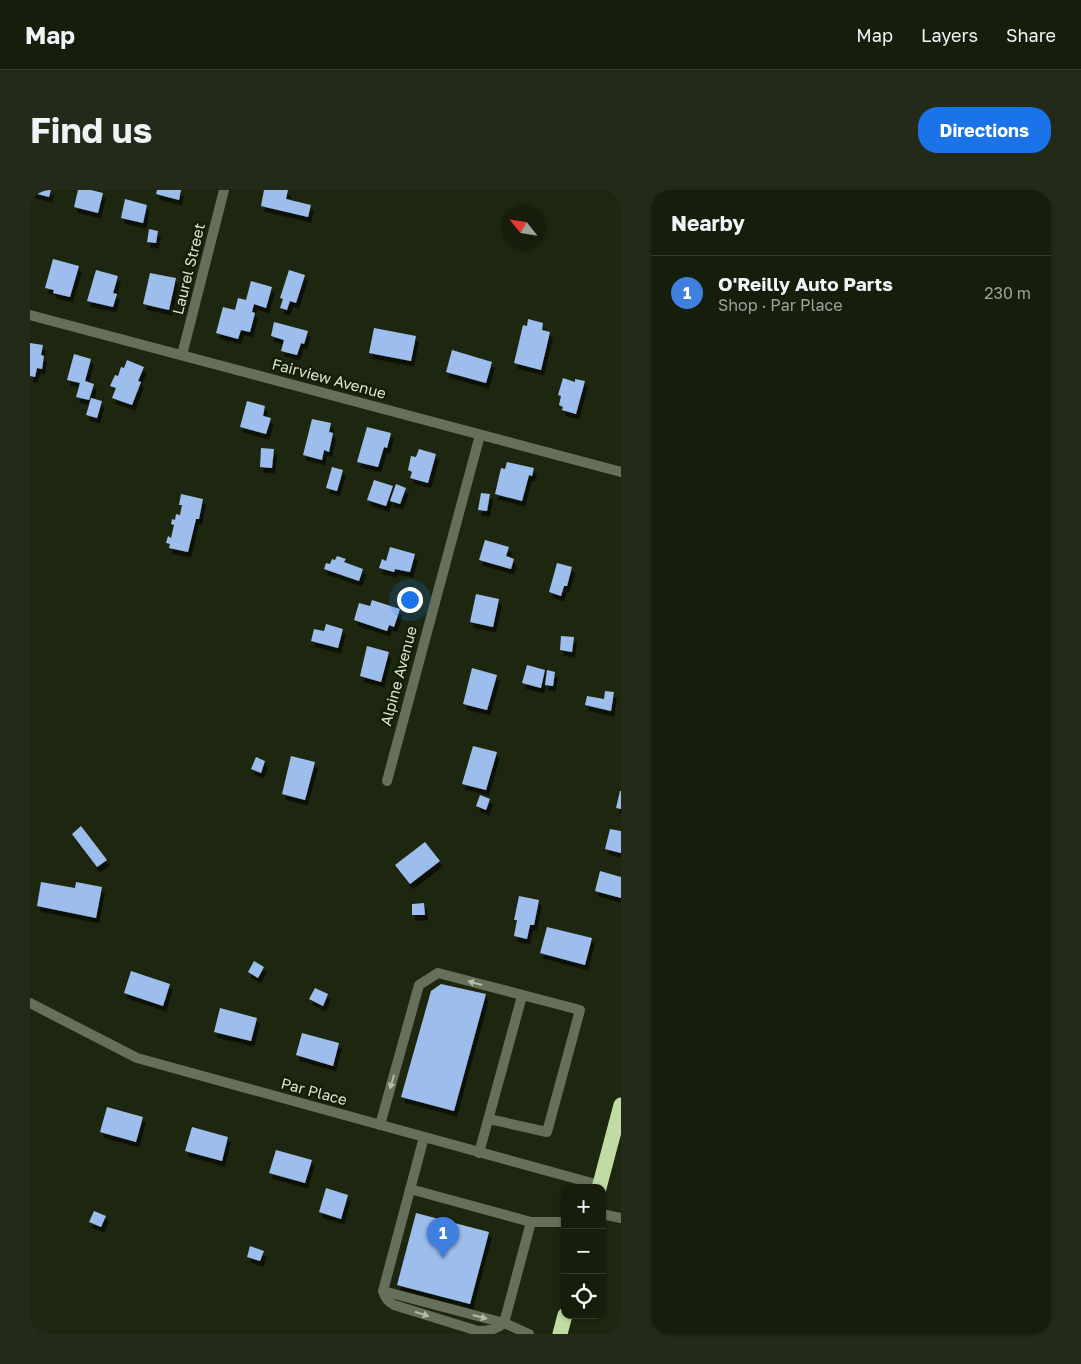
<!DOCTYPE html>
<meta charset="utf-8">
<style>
:root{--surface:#161d0b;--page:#232a19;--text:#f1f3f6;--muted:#9ea29d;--line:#353b2c;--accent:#1a73e8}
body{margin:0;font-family:"Golos Text",sans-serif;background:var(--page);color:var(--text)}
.controls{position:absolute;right:15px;bottom:15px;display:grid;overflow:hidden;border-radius:10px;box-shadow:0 1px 4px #0004}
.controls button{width:45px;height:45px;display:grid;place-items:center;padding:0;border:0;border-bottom:1px solid var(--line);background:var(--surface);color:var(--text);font:25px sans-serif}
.compass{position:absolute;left:471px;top:15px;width:45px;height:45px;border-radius:50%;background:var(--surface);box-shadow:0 1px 4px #0004;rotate:300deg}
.you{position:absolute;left:379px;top:409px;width:18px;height:18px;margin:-12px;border:4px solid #fff;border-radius:50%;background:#1a73e8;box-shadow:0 0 0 8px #1a73e833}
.badge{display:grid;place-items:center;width:32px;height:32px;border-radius:50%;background:var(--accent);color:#fff;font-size:16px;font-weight:700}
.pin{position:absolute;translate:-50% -41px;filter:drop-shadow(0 1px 2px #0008)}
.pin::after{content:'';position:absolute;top:26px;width:18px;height:15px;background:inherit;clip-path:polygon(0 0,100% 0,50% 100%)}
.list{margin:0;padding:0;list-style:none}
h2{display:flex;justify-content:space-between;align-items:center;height:65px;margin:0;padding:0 20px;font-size:21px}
h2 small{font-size:16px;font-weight:400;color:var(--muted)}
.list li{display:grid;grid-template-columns:32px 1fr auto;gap:15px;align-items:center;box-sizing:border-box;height:75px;padding:0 20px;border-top:1px solid var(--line)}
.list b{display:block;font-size:19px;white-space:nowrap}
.list p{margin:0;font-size:16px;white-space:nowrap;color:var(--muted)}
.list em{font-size:16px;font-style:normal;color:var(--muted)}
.icon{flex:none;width:28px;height:28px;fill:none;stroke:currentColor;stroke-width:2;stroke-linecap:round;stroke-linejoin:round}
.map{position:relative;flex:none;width:591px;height:1144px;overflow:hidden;border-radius:20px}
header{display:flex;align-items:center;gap:30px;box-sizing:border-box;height:70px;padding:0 25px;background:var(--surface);border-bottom:1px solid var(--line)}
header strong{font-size:24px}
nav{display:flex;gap:28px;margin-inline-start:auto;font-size:18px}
.intro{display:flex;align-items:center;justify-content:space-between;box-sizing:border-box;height:120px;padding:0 30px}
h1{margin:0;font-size:35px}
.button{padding:12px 22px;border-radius:20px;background:var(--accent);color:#fff;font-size:18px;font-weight:700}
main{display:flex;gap:30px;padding:0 30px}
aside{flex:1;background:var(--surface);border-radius:20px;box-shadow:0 1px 4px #0004}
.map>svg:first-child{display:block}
</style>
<header>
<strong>Map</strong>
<nav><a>Map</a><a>Layers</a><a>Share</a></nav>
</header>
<div class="intro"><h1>Find us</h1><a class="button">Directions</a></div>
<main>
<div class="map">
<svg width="591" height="1144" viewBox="0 0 591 1144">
<defs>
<filter id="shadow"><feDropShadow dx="3" dy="5.5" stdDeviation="0" flood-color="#0009"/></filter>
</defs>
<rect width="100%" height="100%" fill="#1d270f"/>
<g fill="#9dbded" filter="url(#shadow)">
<path d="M 0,0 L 21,0 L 19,7 L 0,2 Z"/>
<path d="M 48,0 L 61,0 L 73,3 L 68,23 L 44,17 Z"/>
<path d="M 127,0 L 151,0 L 149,10 L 126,4 Z"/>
<path d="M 234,0 L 258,0 L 256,9 L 281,15 L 278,27 L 231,16 Z"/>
<path d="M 95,9 L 117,15 L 113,33 L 91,28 Z"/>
<path d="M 119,39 L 128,41 L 126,53 L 117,52 Z"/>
<path d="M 23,69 L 49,76 L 40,107 L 23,103 L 24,100 L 15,98 Z"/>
<path d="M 66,80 L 88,86 L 83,103 L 87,104 L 83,117 L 57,111 Z"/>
<path d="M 259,80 L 275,85 L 266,113 L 260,111 L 257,120 L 250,118 L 253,109 L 250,108 Z"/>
<path d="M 120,83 L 146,88 L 139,120 L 113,114 Z"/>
<path d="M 221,91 L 242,97 L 236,118 L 224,114 L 222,122 L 225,123 L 220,142 L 211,140 L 208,149 L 186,143 L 193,117 L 205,120 L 208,108 L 216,110 Z"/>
<path d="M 498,129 L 513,133 L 512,140 L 520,142 L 511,180 L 484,173 L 493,135 L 497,136 Z"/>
<path d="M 244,132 L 278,141 L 274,154 L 271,153 L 267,165 L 251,161 L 254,150 L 241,146 Z"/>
<path d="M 344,138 L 386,146 L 381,171 L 339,163 Z"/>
<path d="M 0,153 L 13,155 L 11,165 L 14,166 L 12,179 L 7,178 L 5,187 L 0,186 Z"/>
<path d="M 422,160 L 462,172 L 456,193 L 416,182 Z"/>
<path d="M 44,164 L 61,169 L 55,191 L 64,194 L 59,210 L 46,207 L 50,193 L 37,190 Z"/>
<path d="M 97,170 L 114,177 L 108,191 L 111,192 L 102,215 L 82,208 L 86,198 L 80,196 L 85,185 L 88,186 L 91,177 L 94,178 Z"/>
<path d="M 533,188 L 545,192 L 545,189 L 555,191 L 546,224 L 532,220 L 533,217 L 529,215 L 531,206 L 528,205 Z"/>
<path d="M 61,208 L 72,211 L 67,228 L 56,225 Z"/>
<path d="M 217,211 L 235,216 L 233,226 L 241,228 L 236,244 L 210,237 Z"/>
<path d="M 282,229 L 301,233 L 299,242 L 303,243 L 299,262 L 294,260 L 292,270 L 273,265 Z"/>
<path d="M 337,237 L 361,243 L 357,258 L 354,257 L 348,277 L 327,272 Z"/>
<path d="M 231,258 L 244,259 L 242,278 L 230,277 Z"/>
<path d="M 389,259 L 406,264 L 398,293 L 380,288 L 382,282 L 378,280 L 381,266 L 386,267 Z"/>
<path d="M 477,272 L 504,278 L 502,286 L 499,285 L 492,311 L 465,304 L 471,278 L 475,279 Z"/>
<path d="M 302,277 L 313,280 L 307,301 L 296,298 Z"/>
<path d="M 344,290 L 363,296 L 356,316 L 337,310 Z"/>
<path d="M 366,294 L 376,298 L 370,314 L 360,311 Z"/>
<path d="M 451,303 L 460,304 L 457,321 L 448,320 Z"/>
<path d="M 151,304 L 173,309 L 169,329 L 166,329 L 158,362 L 139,358 L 140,354 L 136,353 L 138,346 L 141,348 L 144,335 L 141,334 L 142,329 L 145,330 L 146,324 L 150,325 L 152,315 L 149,315 Z"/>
<path d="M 455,350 L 479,357 L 476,366 L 484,369 L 481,379 L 449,370 Z"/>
<path d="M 360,357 L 385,364 L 380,382 L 365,379 L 364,382 L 349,378 L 352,369 L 356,371 Z"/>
<path d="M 307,366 L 316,369 L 314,372 L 333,379 L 329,391 L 294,379 L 296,373 L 300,374 L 302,369 L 305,370 Z"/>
<path d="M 527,373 L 542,377 L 537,396 L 534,396 L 531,406 L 519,402 Z"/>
<path d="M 446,404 L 469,409 L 463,437 L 440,432 Z"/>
<path d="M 342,410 L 370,419 L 364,437 L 359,435 L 357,441 L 324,430 L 329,413 L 340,416 Z"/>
<path d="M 296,434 L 313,439 L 308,458 L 281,451 L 284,439 L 294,441 Z"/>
<path d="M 531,446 L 544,447 L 542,462 L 530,460 Z"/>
<path d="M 337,456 L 359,462 L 351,492 L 330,486 Z"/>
<path d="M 497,475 L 515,480 L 511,498 L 492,493 Z"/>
<path d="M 442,478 L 467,485 L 457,520 L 433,514 Z"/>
<path d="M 517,480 L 525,482 L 523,496 L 515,495 Z"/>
<path d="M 575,501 L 584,502 L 581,521 L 555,515 L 557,506 L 574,509 Z"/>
<path d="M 443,556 L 467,562 L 456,600 L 432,594 Z"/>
<path d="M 261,566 L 285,572 L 275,610 L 252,604 Z"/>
<path d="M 226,567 L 235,571 L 231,583 L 221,579 Z"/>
<path d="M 590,601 L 591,601 L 591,619 L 586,618 Z"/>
<path d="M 450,605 L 460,609 L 456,620 L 446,616 Z"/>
<path d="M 51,636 L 77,670 L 67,677 L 42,644 Z"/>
<path d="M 580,639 L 591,641 L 591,663 L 575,659 Z"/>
<path d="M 395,652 L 410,671 L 380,694 L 365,675 Z"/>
<path d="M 570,681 L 591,687 L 591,708 L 565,701 Z"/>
<path d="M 11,692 L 45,698 L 46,692 L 72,697 L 66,728 L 7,716 Z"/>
<path d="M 489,706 L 509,710 L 504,735 L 500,735 L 497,749 L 484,746 L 487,730 L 484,730 Z"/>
<path d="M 394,713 L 395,725 L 382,725 L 382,714 Z"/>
<path d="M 517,737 L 562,748 L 555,775 L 510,763 Z"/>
<path d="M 224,771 L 234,777 L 228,788 L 218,782 Z"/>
<path d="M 101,781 L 140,794 L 133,816 L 94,803 Z"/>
<path d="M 411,794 L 456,804 L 424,921 L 371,907 L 401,801 Z"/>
<path d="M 285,798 L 298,804 L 293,816 L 279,809 Z"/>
<path d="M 190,818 L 227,828 L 221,851 L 184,842 Z"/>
<path d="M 272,843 L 309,853 L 303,876 L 266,865 Z"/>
<path d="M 77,917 L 113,927 L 106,952 L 70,942 Z"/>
<path d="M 162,937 L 198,947 L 192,971 L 155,961 Z"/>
<path d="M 246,960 L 282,970 L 275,993 L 239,983 Z"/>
<path d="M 296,998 L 318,1005 L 311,1029 L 289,1022 Z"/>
<path d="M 64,1021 L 76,1026 L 71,1037 L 59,1032 Z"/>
<path d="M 386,1023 L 459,1042 L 440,1114 L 367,1095 Z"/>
<path d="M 220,1056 L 234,1061 L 230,1071 L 217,1067 Z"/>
</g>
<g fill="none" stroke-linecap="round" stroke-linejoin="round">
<g stroke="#656f5a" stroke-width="10">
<path d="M 350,935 L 389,795 L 408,783 L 550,820 L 517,942 L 459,929"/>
<path d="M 394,947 L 353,1101 C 355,1108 358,1112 364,1115 L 448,1141 C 459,1141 465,1140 474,1133 L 501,1032"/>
<path d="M 449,963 L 492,806"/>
<path d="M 380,999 L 501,1032 L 535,1032"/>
<path d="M 572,1024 L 591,1028"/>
<path d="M 353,1101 L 474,1133 L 499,1144"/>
</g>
<g stroke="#656f5a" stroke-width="10">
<path d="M 0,125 L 591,282"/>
<path d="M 152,165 L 194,0"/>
<path d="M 357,591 L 450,245"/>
<path d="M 0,813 L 107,868 L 569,995"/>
</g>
<g stroke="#c1dba4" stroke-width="15">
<path d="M 569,998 L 591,915"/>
<path d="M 530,1144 L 535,1125"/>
</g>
</g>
<defs><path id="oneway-solid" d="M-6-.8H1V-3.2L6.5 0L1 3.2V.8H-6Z" transform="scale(1.25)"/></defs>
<g fill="#b2bbaa">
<use href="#oneway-solid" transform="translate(445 793) rotate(-165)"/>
<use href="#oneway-solid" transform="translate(362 892) rotate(106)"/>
<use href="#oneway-solid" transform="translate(392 1124) rotate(17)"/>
<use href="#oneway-solid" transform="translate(450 1127) rotate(15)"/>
</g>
<g text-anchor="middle" stroke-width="5" stroke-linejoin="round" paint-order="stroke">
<g font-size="15" fill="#dce4d5" stroke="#131e06">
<text transform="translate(159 79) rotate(-76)" y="5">Laurel Street</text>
<text transform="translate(299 189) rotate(15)" y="5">Fairview Avenue</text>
<text transform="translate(369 486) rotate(-75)" y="5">Alpine Avenue</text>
<text transform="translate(284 902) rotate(15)" y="5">Par Place</text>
</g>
</g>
</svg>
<div class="controls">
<button>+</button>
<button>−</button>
<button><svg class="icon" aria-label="locate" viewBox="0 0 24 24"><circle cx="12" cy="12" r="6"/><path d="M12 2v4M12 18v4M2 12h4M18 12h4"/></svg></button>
</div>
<svg class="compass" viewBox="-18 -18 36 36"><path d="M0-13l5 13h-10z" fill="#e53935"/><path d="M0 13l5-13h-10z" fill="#9ea29d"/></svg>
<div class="you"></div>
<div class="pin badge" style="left:413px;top:1068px;background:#3f7fe0">1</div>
</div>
<aside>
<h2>Nearby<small></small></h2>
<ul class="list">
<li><span class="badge" style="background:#3f7fe0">1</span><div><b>O'Reilly Auto Parts</b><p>Shop · Par Place</p></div><em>230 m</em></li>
</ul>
</aside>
</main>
